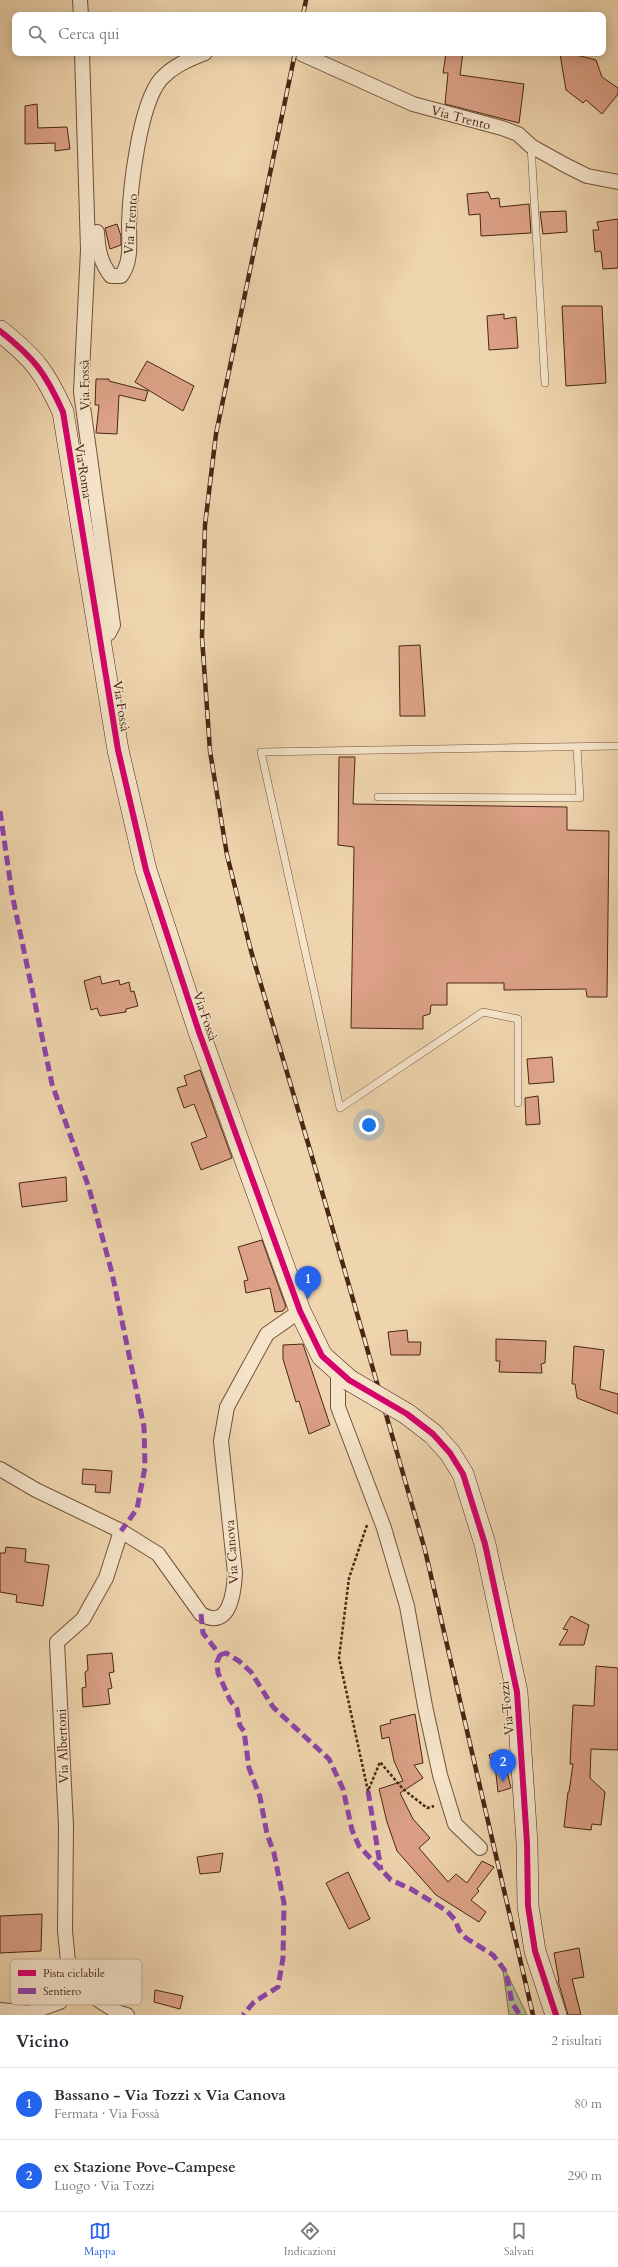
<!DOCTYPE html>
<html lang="it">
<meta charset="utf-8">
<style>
:root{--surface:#fff;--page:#f2f2f3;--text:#2b2b33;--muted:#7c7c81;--line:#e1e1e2;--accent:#2563eb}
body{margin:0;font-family:Cardo,serif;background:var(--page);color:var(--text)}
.you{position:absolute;left:369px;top:1125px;width:14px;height:14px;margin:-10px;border:3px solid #fff;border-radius:50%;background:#1a73e8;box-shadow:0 0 0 6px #1a73e833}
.badge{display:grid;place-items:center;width:26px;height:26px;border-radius:50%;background:var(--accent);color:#fff;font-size:13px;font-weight:700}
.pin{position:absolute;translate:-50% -33px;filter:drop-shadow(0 1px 2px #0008)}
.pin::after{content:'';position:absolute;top:21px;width:14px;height:12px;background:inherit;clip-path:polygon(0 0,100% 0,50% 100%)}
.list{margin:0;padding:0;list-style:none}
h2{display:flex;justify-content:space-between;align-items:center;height:52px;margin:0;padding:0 16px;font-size:17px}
h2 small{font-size:13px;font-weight:400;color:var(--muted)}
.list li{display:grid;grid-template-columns:26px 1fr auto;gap:12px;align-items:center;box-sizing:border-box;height:72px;padding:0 16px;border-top:1px solid var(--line)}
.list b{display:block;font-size:15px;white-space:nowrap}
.list p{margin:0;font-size:13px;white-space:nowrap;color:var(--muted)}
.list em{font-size:13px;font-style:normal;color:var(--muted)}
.icon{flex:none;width:22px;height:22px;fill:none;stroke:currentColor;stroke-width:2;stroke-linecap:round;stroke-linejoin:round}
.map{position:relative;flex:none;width:618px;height:2015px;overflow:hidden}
.search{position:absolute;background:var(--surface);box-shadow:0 2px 10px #0003;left:12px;right:12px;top:12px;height:44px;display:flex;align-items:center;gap:10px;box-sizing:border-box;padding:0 14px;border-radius:8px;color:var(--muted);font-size:15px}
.sheet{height:196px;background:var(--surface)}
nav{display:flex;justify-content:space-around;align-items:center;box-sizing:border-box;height:56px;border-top:1px solid var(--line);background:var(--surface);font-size:11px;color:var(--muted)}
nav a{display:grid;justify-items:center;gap:2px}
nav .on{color:var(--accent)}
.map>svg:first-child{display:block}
</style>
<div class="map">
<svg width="618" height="2015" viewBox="0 0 618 2015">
<rect width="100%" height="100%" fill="#efd5ae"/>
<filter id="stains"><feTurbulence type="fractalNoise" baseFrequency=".005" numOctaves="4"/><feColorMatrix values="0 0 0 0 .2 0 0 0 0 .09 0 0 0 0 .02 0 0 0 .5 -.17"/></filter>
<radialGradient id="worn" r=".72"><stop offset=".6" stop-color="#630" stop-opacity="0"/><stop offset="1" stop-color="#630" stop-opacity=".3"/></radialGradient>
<path fill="#b2be8f" stroke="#7d7251" d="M 502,1963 L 527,2015 L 509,2015 Z"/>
<g fill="#dca186" stroke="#482713">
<path d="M 446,53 L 463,53 L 460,75 L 524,84 L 519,123 L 445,104 L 448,73 L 443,73 Z"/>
<path d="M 568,53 L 596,60 L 602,77 L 618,88 L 618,94 L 602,114 L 586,100 L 583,103 L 566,90 L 560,54 Z"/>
<path d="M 37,104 L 38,128 L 67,127 L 70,149 L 55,151 L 55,143 L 25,144 L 25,106 Z"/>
<path d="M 488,192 L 491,199 L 499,198 L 500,207 L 529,204 L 531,233 L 481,236 L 480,214 L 469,215 L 467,194 Z"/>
<path d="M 566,211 L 567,232 L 543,234 L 540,212 Z"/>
<path d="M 618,219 L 618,268 L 603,269 L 601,251 L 595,252 L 593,230 L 599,230 L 597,222 Z"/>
<path d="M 117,224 L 121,236 L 121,245 L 110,249 L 105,228 Z"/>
<path d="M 562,306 L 602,306 L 606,383 L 566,386 Z"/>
<path d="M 504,314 L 504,319 L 516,317 L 518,348 L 489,350 L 487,316 Z"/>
<path d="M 147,361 L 194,386 L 183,411 L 135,382 Z"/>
<path d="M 96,379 L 109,379 L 109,381 L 148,391 L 145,401 L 119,395 L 117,434 L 96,433 L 99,405 L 95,405 Z"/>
<path d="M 420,645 L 425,716 L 400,716 L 399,646 Z"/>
<path d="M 339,757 L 355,757 L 353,804 L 567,807 L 567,830 L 609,831 L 607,997 L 587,997 L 586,989 L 504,990 L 504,983 L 447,983 L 447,1005 L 431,1005 L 430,1014 L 423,1016 L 423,1029 L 351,1028 L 354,847 L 338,845 Z"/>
<path d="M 100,976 L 102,984 L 119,980 L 120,985 L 129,982 L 131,992 L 134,991 L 138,1006 L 126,1009 L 126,1012 L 100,1016 L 97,1008 L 91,1010 L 84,981 Z"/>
<path d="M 552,1057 L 554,1082 L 529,1084 L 527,1059 Z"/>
<path d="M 200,1070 L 232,1158 L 201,1170 L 191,1143 L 207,1137 L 194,1104 L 184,1108 L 177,1088 L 187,1085 L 184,1076 Z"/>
<path d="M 538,1096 L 540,1124 L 526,1125 L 525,1098 Z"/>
<path d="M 66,1177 L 67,1201 L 22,1207 L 19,1183 Z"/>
<path d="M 262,1240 L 286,1307 L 283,1311 L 275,1312 L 270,1288 L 246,1293 L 244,1281 L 248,1280 L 238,1247 Z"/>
<path d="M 407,1330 L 408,1342 L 421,1342 L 420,1355 L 391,1355 L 388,1332 Z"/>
<path d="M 496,1339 L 546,1341 L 545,1363 L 541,1364 L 542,1373 L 499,1372 L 500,1361 L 496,1361 Z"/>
<path d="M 303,1344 L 330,1425 L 309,1434 L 299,1401 L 296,1402 L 283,1359 L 283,1345 Z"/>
<path d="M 574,1346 L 604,1350 L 600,1389 L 618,1394 L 618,1414 L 577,1398 L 575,1384 L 572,1384 Z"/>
<path d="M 83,1469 L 112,1471 L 110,1493 L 95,1492 L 96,1485 L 82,1484 Z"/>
<path d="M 6,1547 L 26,1549 L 25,1562 L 49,1565 L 43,1606 L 16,1602 L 17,1595 L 0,1592 L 0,1553 L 5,1553 Z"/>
<path d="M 571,1616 L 589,1625 L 584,1645 L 559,1645 L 568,1630 L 563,1629 Z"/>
<path d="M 112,1653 L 114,1672 L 109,1673 L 112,1688 L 108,1689 L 110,1704 L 83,1707 L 82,1688 L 86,1687 L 85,1672 L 88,1670 L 87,1655 Z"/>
<path d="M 596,1666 L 618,1668 L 618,1750 L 591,1749 L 590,1778 L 605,1792 L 601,1825 L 592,1824 L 591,1830 L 564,1827 L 568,1792 L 569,1792 L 573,1764 L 570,1764 L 573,1705 L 594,1706 Z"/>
<path d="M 415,1714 L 423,1763 L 414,1765 L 423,1778 L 400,1793 L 413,1819 L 430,1838 L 419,1848 L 448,1882 L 456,1874 L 467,1883 L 482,1861 L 494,1867 L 477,1889 L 479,1891 L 471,1900 L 486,1912 L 479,1922 L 436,1895 L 397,1851 L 387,1822 L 379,1789 L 403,1781 L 394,1761 L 389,1737 L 382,1739 L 380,1726 L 391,1723 L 390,1720 Z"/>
<path d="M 502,1750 L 511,1788 L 498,1792 L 496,1774 L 489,1755 Z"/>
<path d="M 223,1853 L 220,1872 L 200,1874 L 197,1857 Z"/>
<path d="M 348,1872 L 370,1919 L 349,1929 L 326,1883 Z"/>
<path d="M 42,1914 L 41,1951 L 0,1953 L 0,1916 Z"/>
<path d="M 579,1948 L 584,1977 L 572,1979 L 581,2015 L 568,2015 L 558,1981 L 559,1981 L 554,1953 Z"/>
<path d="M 155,1990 L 183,1996 L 180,2009 L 154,2002 Z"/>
</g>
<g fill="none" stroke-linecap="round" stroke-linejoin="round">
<g stroke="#72523a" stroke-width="8">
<g id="lane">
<path d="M 531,146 L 545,383"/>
<path d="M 378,797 L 580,798 L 577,748"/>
<path d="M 518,1103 L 518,1019 L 483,1012 L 340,1108 L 261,752 L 618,746"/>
</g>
</g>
<g stroke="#72523a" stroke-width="16">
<g id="street">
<path d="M 80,0 L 81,15"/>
<path d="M 82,53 L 88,250 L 81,392 L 113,625 L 109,633 L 100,637"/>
<path d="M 302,54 L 413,104 L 502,128 L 518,134 L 531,146 L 565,165 L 587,176 L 618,182"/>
<path d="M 97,232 C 98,249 100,262 111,276 L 121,276 C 132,262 129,241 129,224 C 130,189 139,105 161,79 C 174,65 188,60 205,53"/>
<path d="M 338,1370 L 338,1407 L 384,1528 L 407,1606 L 425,1706 L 440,1775 L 455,1824 L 480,1848"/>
<path d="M 0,1469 L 36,1490 L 121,1531 L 158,1554 L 201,1614 C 230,1631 234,1592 235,1573 L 221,1441 L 227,1407 L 267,1334 L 300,1311"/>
<path d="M 70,1982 L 119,2013 L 127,2015"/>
<path d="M 0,2010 L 29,2013 L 60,2002 L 70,1982 L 65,1931 L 66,1826 L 57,1642 L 83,1619 L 106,1578 L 121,1531"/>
</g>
</g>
<g stroke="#482713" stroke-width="22">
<g id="secondary">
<path d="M 0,331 C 34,358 45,372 63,412 L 118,750 L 146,870 L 199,1032 L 300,1311 L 322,1356 L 349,1380"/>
<path d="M 407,1414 L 433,1434 L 450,1453 L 463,1474 L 485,1544 L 517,1692 L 527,1843 L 528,1906 L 535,1951 L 556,2015"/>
</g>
</g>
<path stroke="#482713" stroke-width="2.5" stroke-dasharray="3 2" stroke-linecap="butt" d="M 367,1525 L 349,1578 L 339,1658 L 368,1791 L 380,1762 L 403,1789 L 427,1808 L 434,1806"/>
<use href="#lane" stroke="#f5e4ca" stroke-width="7"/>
<use href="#street" stroke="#f5e4ca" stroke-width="14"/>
<use href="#secondary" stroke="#f5e4ca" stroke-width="21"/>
<g stroke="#482713" stroke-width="4.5">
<g id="rail">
<path d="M 303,15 L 306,0"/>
<path d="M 295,53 L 216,434 L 205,525 L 202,637 L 210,751 L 227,855 L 251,951 L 310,1150 L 425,1550 L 533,2015"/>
</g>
</g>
<use href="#rail" stroke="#f5e4ca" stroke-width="3" stroke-dasharray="9" stroke-linecap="butt"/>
<g stroke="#482713" stroke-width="22" stroke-linecap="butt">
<path id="secondary-bridge" d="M 349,1380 L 407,1414"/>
</g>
<use href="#secondary-bridge" stroke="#f5e4ca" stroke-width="21"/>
<g stroke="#8e44ad" stroke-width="5" stroke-dasharray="10 5" stroke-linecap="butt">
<path d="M 0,811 L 12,894 L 52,1084 L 89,1188 L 112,1273 L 144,1427 L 145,1467 L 137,1509 L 121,1531"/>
<path d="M 201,1614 L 203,1633 L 220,1655 L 217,1662 L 218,1673 L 230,1700 L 237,1709 L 240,1726 L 244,1731 L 249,1768 L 260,1797 L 267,1834 L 274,1853 L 284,1903 L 283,1958 L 278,1987 L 254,2002 L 243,2015"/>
<path d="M 220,1655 L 226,1653 L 239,1661 L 251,1672 L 273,1707 L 329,1759 L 343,1789 L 352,1830 L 359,1846 L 391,1880 L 411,1889 L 447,1911 L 455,1920 L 459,1930 L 466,1938 L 493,1955 L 506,1972 L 512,2003 L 520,2015"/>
<path d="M 368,1791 L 381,1870"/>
</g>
<g stroke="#f5e4ca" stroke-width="8">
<path id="cycleway" d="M 0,331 C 34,358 45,372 63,412 L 118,750 L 146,870 L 199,1032 L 300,1311 L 322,1356 L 349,1380 L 407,1414 L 433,1434 L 450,1453 L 463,1474 L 485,1544 L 517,1692 L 527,1843 L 528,1906 L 535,1951 L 556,2015"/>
</g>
<use href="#cycleway" stroke="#d6006c" stroke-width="6"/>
</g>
<g text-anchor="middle" stroke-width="3" stroke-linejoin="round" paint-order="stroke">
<g font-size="13" fill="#482713" stroke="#f5e4ca">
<text transform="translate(461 117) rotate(15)" y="5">Via Trento</text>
<text transform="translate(130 224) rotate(-86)" y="5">Via Trento</text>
<text transform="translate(84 385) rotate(-91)" y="5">Via Fossà</text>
<text transform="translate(84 471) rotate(81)" y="5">Via Roma</text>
<text transform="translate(122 706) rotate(81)" y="5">Via Fossà</text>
<text transform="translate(206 1016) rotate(71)" y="5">Via Fossà</text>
<text transform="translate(231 1552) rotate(-94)" y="5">Via Canova</text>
<text transform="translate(506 1708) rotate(-96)" y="5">Via Tozzi</text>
<text transform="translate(62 1746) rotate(-92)" y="5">Via Albertoni</text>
</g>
</g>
<rect x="10" y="1959" width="132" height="46" rx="6" fill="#f5e4ca" stroke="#c1ab93" stroke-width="1"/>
<rect x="18" y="1970" width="18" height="6" fill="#d6006c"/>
<rect x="18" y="1988" width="18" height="6" fill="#8e44ad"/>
<g font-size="11" fill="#482713">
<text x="43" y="1977">Pista ciclabile</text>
<text x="43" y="1995">Sentiero</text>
</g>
<rect width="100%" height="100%" filter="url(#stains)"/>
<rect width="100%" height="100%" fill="url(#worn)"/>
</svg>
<div class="you"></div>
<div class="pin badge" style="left:308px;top:1299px">1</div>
<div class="pin badge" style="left:503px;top:1782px">2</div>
<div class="search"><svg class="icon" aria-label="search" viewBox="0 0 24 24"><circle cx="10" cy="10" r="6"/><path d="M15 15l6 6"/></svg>Cerca qui</div>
</div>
<section class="sheet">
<h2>Vicino<small>2 risultati</small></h2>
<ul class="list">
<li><span class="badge">1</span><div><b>Bassano - Via Tozzi x Via Canova</b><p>Fermata · Via Fossà</p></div><em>80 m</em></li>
<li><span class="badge">2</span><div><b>ex Stazione Pove-Campese</b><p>Luogo · Via Tozzi</p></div><em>290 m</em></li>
</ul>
</section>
<nav>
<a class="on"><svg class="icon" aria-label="map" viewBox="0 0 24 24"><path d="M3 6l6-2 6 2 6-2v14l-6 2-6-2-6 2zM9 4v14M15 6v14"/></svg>Mappa</a>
<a><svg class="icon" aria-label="directions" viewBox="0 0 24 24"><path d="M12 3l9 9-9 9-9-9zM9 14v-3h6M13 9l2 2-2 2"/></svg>Indicazioni</a>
<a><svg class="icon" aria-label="saved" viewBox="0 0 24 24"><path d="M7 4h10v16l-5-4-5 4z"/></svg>Salvati</a>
</nav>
